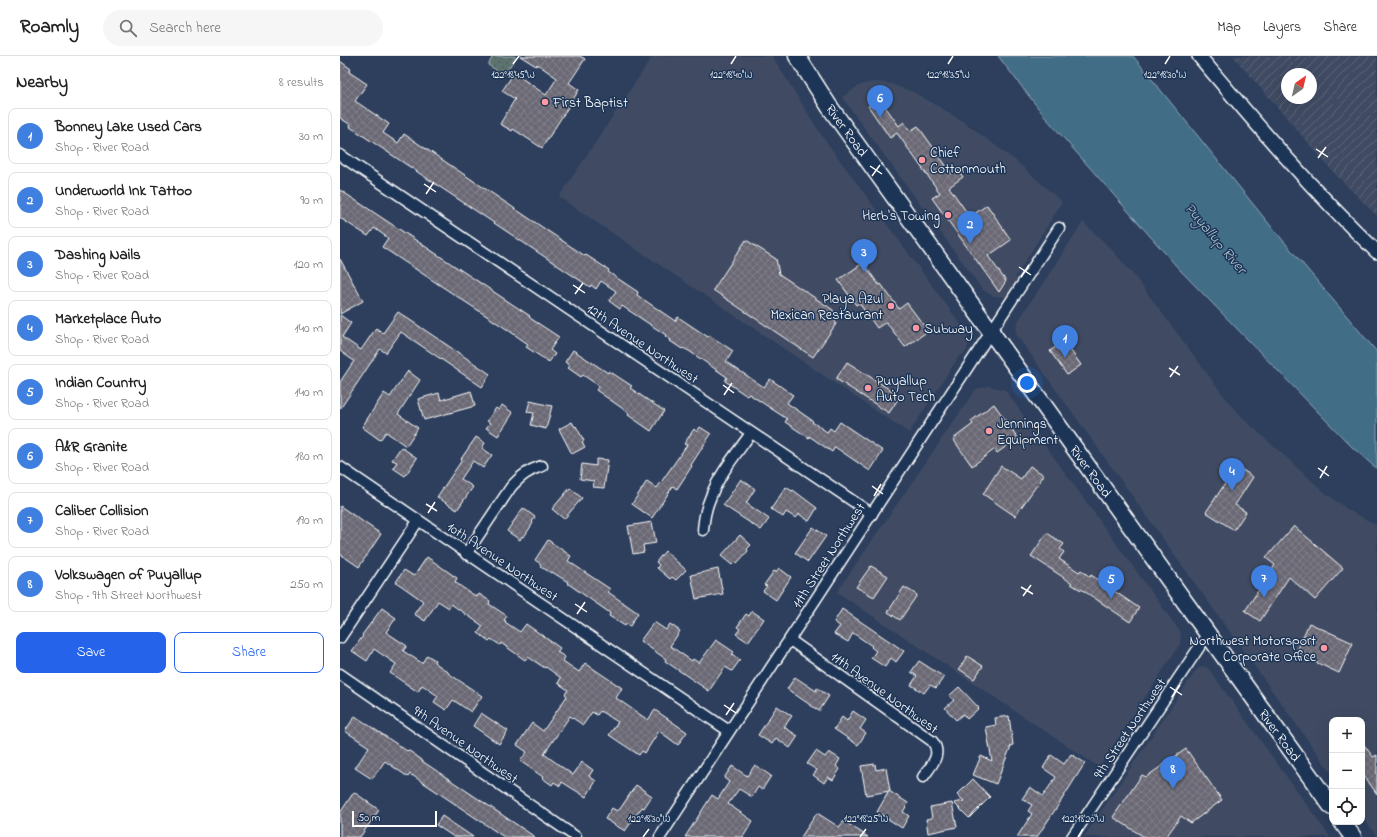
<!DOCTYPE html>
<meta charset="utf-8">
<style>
:root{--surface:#fff;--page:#f6f6f6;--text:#222;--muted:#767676;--line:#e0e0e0;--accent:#2563eb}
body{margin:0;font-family:"Indie Flower",sans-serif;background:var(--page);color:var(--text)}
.controls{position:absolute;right:12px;bottom:12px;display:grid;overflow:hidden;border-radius:8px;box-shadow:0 4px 16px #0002}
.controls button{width:36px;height:36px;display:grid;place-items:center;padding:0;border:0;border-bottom:1px solid var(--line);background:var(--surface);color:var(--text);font:20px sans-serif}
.compass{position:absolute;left:941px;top:12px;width:36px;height:36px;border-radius:50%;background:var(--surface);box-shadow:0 4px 16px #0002;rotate:34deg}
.scale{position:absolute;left:12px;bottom:10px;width:85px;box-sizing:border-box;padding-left:4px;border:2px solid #fff;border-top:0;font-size:11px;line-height:14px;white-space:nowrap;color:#fff;-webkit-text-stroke:3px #1d3557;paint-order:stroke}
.you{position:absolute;left:687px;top:327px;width:14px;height:14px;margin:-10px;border:3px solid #fff;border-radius:50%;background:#1a73e8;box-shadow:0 0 0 6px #1a73e833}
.badge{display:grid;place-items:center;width:26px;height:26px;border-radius:50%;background:var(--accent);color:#fff;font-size:13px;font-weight:700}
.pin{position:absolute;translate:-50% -33px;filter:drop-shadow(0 1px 2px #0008)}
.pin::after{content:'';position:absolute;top:21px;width:14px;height:12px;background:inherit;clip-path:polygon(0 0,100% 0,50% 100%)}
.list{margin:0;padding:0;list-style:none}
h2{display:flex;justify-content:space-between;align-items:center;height:52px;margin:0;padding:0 16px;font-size:17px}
h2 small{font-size:13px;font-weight:400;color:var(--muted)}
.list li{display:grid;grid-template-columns:26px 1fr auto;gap:12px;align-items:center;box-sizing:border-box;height:56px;margin:0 8px 8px;padding:0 8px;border:1px solid var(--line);border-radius:8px}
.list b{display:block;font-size:15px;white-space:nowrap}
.list p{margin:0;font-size:13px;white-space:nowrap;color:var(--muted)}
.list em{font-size:13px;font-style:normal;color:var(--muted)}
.actions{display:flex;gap:8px;padding:12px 16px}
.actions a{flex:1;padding:9px 0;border:1px solid var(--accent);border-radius:8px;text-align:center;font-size:14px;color:var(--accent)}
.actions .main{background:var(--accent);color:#fff}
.icon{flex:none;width:22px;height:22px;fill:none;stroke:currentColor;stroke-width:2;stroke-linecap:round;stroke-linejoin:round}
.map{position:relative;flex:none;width:1037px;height:781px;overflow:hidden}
header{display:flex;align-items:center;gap:24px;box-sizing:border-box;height:56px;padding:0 20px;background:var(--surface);border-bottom:1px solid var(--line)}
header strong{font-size:19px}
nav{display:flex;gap:22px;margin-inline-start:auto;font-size:14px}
.search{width:280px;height:36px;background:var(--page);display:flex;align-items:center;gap:10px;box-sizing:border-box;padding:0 14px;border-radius:22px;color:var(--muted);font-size:15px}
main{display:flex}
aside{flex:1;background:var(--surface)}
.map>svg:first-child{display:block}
</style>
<header>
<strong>Roamly</strong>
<div class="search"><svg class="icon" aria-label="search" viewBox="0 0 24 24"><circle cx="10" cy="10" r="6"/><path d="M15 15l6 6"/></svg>Search here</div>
<nav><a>Map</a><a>Layers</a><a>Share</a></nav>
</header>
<main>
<aside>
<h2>Nearby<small>8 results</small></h2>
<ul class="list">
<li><span class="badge" style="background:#3f7fe0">1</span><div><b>Bonney Lake Used Cars</b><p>Shop · River Road</p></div><em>30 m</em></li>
<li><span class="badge" style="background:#3f7fe0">2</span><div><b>Underworld Ink Tattoo</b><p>Shop · River Road</p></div><em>90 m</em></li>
<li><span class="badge" style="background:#3f7fe0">3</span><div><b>Dashing Nails</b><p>Shop · River Road</p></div><em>120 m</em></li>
<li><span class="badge" style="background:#3f7fe0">4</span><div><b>Marketplace Auto</b><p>Shop · River Road</p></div><em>140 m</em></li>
<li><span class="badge" style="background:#3f7fe0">5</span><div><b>Indian Country</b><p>Shop · River Road</p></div><em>140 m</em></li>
<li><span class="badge" style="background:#3f7fe0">6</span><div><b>A&amp;R Granite</b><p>Shop · River Road</p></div><em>180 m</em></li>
<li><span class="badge" style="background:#3f7fe0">7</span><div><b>Caliber Collision</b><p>Shop · River Road</p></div><em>190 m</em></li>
<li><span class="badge" style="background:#3f7fe0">8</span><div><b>Volkswagen of Puyallup</b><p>Shop · 9th Street Northwest</p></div><em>250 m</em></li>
</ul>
<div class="actions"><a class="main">Save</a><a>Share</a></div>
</aside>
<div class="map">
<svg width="1037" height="781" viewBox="0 0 1037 781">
<defs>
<pattern id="industrial-furrows" width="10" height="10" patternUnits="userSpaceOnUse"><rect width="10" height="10" fill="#404c64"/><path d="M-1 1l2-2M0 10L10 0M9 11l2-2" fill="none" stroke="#5d677b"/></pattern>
<pattern id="park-dots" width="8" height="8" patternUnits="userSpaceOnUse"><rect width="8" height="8" fill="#5c736f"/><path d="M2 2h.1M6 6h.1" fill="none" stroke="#525c5a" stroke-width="1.8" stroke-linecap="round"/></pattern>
<pattern id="building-cross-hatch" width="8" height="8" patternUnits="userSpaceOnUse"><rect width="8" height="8" fill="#6b6974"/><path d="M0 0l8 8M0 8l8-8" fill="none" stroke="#818089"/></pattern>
</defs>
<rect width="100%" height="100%" fill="#2d3f5d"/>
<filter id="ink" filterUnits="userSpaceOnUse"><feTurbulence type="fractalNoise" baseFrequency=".025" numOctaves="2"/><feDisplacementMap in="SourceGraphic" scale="8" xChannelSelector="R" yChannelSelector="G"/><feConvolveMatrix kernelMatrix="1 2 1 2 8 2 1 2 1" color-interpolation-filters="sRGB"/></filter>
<g filter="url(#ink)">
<g fill="#404c64">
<path d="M 313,0 L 432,0 L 482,80 L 624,273 L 628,283 L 628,291 L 624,298 L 619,300 L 569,377 L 219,141 Z"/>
<path d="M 534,26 L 551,28 L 573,36 L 598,50 L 628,69 L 676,105 L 722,146 L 676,220 L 676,230 L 674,235 L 665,241 L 653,240 L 642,233 L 502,41 L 520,29 Z"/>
<path d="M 743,166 L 770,192 L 792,217 L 890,348 L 907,366 L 984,436 L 1008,454 L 1033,467 L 1037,471 L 1037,780 L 1022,760 L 1022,664 L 992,664 L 992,718 L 676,278 L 677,267 Z"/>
<path d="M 649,330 L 665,334 L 841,577 L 840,588 L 759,711 L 497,536 L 636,333 Z"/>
<path d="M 863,610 L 868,612 L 990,781 L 744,781 L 857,613 Z"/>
</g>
<path fill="url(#industrial-furrows)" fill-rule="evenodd" d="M 893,0 L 1037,0 L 1037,160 L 995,118 ZM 947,18 L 971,18 L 971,42 L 947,42 Z"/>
<path fill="url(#park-dots)" stroke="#aeb9b7" d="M 153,0 L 174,0 L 176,1 L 164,19 L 148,9 Z"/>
<path fill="#426d87" stroke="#8ea7b7" d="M 658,0 L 793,0 L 930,169 L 1037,296 L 1037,413 L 1012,391 L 839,213 L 706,62 Z"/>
<g fill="url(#building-cross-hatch)" stroke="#fff">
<path d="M 180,0 L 240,0 L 245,3 L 229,27 L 239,34 L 202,92 L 173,73 L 172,75 L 160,68 L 175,43 L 162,35 L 174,17 L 206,39 L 217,22 L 197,8 L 196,10 Z"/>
<path d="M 0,5 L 11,13 L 9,16 L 27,28 L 15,45 L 49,68 L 43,77 L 58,87 L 64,78 L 245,200 L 246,199 L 269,214 L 268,216 L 298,236 L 297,239 L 335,265 L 338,261 L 368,281 L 369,279 L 393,295 L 386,306 L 424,331 L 430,323 L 453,339 L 447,347 L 473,365 L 472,366 L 487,376 L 490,372 L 494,375 L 500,366 L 543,395 L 530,415 L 495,391 L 492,396 L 469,380 L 469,382 L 445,366 L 447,363 L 409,338 L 407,340 L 385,325 L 387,321 L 349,295 L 343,292 L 342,293 L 330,285 L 331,284 L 325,280 L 326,279 L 282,250 L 280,253 L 269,245 L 276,235 L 261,225 L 256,233 L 251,229 L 250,231 L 10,71 L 11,69 L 0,62 Z"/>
<path d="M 539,42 L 559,70 L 564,66 L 570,75 L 578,70 L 612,118 L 618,114 L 623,121 L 609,131 L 630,161 L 647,149 L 671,184 L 648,200 L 666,225 L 659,236 L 592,142 L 600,137 L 557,77 L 550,82 L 528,50 Z"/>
<path d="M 0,134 L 166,244 L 190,260 L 189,261 L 193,264 L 219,281 L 210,294 L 215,298 L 209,306 L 186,291 L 188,288 L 168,274 L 42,191 L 48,182 L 34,172 L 28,180 L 0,162 Z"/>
<path d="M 406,184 L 436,203 L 439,218 L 493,254 L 496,268 L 473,301 L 373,234 Z"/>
<path d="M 0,203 L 23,245 L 0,258 Z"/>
<path d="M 523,207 L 539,229 L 541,228 L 559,253 L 567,247 L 588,275 L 565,291 L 546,266 L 537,272 L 519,247 L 516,249 L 498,224 Z"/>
<path d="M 58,256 L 150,318 L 142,331 L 61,276 L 46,297 L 40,293 L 0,353 L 0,326 L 14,305 L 0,295 L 0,259 L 11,267 L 2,281 L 21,294 L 36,272 L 43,277 Z"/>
<path d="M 724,285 L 741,309 L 727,319 L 710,295 Z"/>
<path d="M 233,294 L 268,317 L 269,315 L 292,330 L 290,332 L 324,355 L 311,375 L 288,359 L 289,357 L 256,334 L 259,330 L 243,319 L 241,321 L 228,312 L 230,310 L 225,306 Z"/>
<path d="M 507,306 L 560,340 L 549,357 L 496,323 Z"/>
<path d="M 68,315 L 80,324 L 58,358 L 78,372 L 66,390 L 46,376 L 40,384 L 22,371 L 44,337 L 50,341 Z"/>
<path d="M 131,335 L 135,350 L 84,364 L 78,343 L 99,337 L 101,344 Z"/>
<path d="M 190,345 L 212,350 L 206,373 L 191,369 L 194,357 L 187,356 Z"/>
<path d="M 654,348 L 678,382 L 657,397 L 655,393 L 632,410 L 613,383 L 633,368 L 631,365 Z"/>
<path d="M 162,349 L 173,357 L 158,380 L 146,372 L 150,367 L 147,365 L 156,352 L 159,354 Z"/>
<path d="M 232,366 L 235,371 L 236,370 L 244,385 L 242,386 L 245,391 L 232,398 L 219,373 Z"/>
<path d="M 360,371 L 371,378 L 351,409 L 352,410 L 337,433 L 333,430 L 312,462 L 292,448 L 307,425 L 317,432 L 347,389 L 344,388 L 354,373 L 357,376 Z"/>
<path d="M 136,381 L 145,387 L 142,392 L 152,399 L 143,412 L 133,405 L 121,423 L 133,431 L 117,454 L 97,441 L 122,404 L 121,403 Z"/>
<path d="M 61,391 L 77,402 L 65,420 L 53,412 L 57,406 L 52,404 Z"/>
<path d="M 256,403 L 268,404 L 264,432 L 253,431 L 254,425 L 240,423 L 242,408 L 256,410 Z"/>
<path d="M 661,410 L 681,423 L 690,410 L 704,419 L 675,460 L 643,438 Z"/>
<path d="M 897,410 L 913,421 L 895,449 L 906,456 L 894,474 L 866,456 Z"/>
<path d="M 401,423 L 415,433 L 406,447 L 429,463 L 421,474 L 383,449 Z"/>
<path d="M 446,431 L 452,435 L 453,434 L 477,452 L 469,465 L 459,458 L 456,462 L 446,456 L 443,461 L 431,453 Z"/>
<path d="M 230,432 L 242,442 L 224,463 L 212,453 Z"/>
<path d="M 0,450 L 41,478 L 19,511 L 0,498 Z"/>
<path d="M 183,452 L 195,461 L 192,466 L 193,467 L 184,481 L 182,480 L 180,484 L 167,475 Z"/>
<path d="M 312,466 L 316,487 L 303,489 L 304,496 L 293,498 L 288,470 Z"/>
<path d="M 954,470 L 1003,512 L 975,544 L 949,521 L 920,565 L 905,555 L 935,509 L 926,502 Z"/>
<path d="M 473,471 L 486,480 L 468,506 L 455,497 Z"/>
<path d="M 707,477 L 724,488 L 720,493 L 724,496 L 719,503 L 739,516 L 741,514 L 750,521 L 751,519 L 799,552 L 790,566 L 741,533 L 741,534 L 731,528 L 732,527 L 691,500 Z"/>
<path d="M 400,479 L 411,489 L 407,493 L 408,495 L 397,507 L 395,506 L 392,509 L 381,500 Z"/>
<path d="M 208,484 L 231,500 L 228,505 L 270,533 L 268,536 L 298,557 L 290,570 L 286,568 L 285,570 L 269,560 L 270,557 L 227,527 L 228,526 L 212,516 L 211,517 L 200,510 L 201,508 L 195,504 Z"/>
<path d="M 325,495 L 346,514 L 336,524 L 332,521 L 330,523 L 317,512 L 319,509 L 316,506 Z"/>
<path d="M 87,501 L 117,522 L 115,526 L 123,532 L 137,541 L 139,538 L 150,545 L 149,548 L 167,560 L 164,564 L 166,565 L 165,566 L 180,576 L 186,568 L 220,592 L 217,596 L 225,601 L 223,605 L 239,616 L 245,607 L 282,632 L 276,642 L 308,664 L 315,654 L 347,676 L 338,689 L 319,675 L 305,697 L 302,695 L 299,699 L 269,679 L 278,666 L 260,655 L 257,659 L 252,656 L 243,669 L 230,660 L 204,698 L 233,719 L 242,706 L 253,714 L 249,720 L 256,725 L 246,741 L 222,726 L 220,730 L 214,726 L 212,729 L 202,722 L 203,721 L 180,705 L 187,696 L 177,689 L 192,667 L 203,675 L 227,640 L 225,638 L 228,634 L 218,627 L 221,622 L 206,611 L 205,612 L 188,601 L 185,604 L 161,587 L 160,589 L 151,583 L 149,585 L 138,577 L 143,570 L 111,548 L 109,552 L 98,545 L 85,565 L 74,558 L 83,545 L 56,526 L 64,514 L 74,520 Z"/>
<path d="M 531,510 L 548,520 L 534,541 L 516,531 Z"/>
<path d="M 439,512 L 451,521 L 436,544 L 423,535 L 427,530 L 424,529 L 434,515 L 436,516 Z"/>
<path d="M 378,513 L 383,538 L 356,543 L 351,519 Z"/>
<path d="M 564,531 L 577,539 L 560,564 L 548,556 Z"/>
<path d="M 42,552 L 56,562 L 46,576 L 67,590 L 63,595 L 82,607 L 87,599 L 95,604 L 94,606 L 108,616 L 108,617 L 142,640 L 131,656 L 113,644 L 106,654 L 94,646 L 98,640 L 82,629 L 78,636 L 50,617 L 56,608 L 34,593 L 27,605 L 12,595 L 23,580 L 22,579 Z"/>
<path d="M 502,553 L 564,595 L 556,606 L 551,602 L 545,611 L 531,602 L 536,595 L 531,591 L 532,590 L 513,577 L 508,586 L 494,578 L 500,570 L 494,566 Z"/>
<path d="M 412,555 L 424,563 L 408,586 L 396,578 L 400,573 L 397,571 L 406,558 L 409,560 Z"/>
<path d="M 314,566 L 326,574 L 330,568 L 340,575 L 330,590 L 352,605 L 353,603 L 359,607 L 376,584 L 394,596 L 392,598 L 400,604 L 392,615 L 385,611 L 369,635 L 325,605 L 326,603 L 300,585 Z"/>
<path d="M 969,567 L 1013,587 L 999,617 L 956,597 Z"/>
<path d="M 627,600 L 643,610 L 634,623 L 619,613 Z"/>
<path d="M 579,605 L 604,621 L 596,632 L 590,629 L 584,637 L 571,629 L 577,620 L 571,616 Z"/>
<path d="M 455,621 L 476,635 L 477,632 L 489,640 L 479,655 L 447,633 Z"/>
<path d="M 619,631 L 639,652 L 627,663 L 623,658 L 616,664 L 605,652 L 614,644 L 609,640 Z"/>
<path d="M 437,650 L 452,660 L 444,671 L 458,680 L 450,692 L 436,682 L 432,688 L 418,679 Z"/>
<path d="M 513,655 L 526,664 L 520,673 L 526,677 L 518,689 L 494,673 L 502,661 L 507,665 Z"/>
<path d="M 141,657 L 168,675 L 159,688 L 133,670 Z"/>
<path d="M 15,660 L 67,695 L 68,694 L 82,704 L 82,705 L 195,781 L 164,781 L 72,719 L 72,720 L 70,718 L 68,721 L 45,705 L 32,723 L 15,712 L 29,691 L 5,675 Z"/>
<path d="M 669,660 L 673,689 L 671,690 L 656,728 L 633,719 L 641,700 L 652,705 L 646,671 L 656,669 L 655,662 Z"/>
<path d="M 1022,686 L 1033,701 L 1037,699 L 1037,738 L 1022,717 Z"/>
<path d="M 846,693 L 882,744 L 851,767 L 841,760 L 826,781 L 804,781 L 773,761 L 802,719 L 806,721 Z"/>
<path d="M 476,695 L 485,701 L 489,696 L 500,703 L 496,710 L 500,713 L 493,724 L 488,721 L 484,727 L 473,719 L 477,714 L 467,708 Z"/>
<path d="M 731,698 L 745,707 L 721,745 L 697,781 L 677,781 L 692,758 L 688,755 L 692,749 L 682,743 L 690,731 L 703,740 L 716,721 L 703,712 L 711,699 L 724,708 Z"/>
<path d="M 535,708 L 536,714 L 546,712 L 550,735 L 526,739 L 521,710 Z"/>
<path d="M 415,709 L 431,720 L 422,734 L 418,731 L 412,741 L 399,733 L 388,748 L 413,765 L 403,781 L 345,781 L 372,739 L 378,743 L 389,726 L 384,722 L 392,710 L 407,720 Z"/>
<path d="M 633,723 L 650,741 L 629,762 L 614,747 L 624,745 L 617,739 Z"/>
<path d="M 296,729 L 312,740 L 304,752 L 302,751 L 285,775 L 265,763 L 272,752 L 277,755 L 280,753 Z"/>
<path d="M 549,735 L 568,747 L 563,756 L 569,760 L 562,772 L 537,756 Z"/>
<path d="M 14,736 L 39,754 L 20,781 L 0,781 L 0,757 Z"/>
<path d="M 612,747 L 617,771 L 588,777 L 586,763 L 592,762 L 590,751 Z"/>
<path d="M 477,757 L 499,771 L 504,765 L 528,781 L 461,781 Z"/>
<path d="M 102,760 L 133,781 L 114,781 L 96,769 Z"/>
</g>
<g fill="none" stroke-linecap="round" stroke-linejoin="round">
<g stroke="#fff" stroke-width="13">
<g id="minor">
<path d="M 0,99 L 532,458"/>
<path d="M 0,411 L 389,675"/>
<path d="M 363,474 C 364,462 366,451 371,440 C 380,417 397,397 411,377"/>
<path d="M 126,498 L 171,431 C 180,421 188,414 202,410"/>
<path d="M 0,582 L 78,465"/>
<path d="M 450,584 L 592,685 C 603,698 591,710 583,721"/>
<path d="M 0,618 L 236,781"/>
<path d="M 320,781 L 719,172"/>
<path d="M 732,781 L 868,578"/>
</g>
</g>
<g stroke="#fff" stroke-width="16">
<path id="tertiary" d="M 859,0 C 916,68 973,135 1037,196"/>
</g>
<g stroke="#fff" stroke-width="19">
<g id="primary">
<path d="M 457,0 L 489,50 L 992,751"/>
<path d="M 1002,766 L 1013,781"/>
</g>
</g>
<use href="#minor" stroke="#1d3557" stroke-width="10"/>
<use href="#tertiary" stroke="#1d3557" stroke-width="13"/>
<use href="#primary" stroke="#1d3557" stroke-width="16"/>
</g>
</g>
<path fill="none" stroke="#fff" stroke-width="1.5" d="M 173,8 L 179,0M 391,8 L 396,0M 608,8 L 613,0M 825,8 L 830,0M 976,93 L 988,101M 978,102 L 986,91M 530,110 L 542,118M 532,120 L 540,109M 84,128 L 96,136M 86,138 L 94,126M 679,211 L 691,219M 681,221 L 689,209M 233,229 L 245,237M 235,238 L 243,227M 829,312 L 840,319M 830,321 L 838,310M 383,329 L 394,337M 384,339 L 392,327M 978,412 L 989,420M 980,422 L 987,410M 532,430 L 543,438M 534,440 L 541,428M 86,448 L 97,455M 88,457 L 95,446M 681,531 L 693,538M 683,540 L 691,529M 235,548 L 247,556M 237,558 L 245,546M 830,631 L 842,639M 832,641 L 840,629M 384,649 L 396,657M 386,659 L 394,647M 303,781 L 309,773M 520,781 L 526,773M 738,781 L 743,773"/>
<g fill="#ff9aa2" stroke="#1d3557" stroke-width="1.5">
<circle cx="205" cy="46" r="4"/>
<circle cx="582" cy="104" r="4"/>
<circle cx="608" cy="159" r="4"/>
<circle cx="551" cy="250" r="4"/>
<circle cx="576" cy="272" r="4"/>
<circle cx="528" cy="332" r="4"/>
<circle cx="649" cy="375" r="4"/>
<circle cx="984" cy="592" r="4"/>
</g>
<g text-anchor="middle" stroke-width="3" stroke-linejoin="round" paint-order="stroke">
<g font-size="14" fill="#fff" stroke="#1d3557" text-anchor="start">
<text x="213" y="51">First Baptist</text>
<text x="590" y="101">Chief<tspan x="590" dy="16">Cottonmouth</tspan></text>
<text x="600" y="164" text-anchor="end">Herb's Towing</text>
<text x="543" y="247" text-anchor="end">Playa Azul<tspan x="543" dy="16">Mexican Restaurant</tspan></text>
<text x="584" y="277">Subway</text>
<text x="536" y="329">Puyallup<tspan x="536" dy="16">Auto Tech</tspan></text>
<text x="657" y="372">Jennings<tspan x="657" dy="16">Equipment</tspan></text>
<text x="976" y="589" text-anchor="end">Northwest Motorsport<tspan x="976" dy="16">Corporate Office</tspan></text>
</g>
<g font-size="14" fill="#fff" stroke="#1d3557">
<text transform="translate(507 74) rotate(54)" y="5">River Road</text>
<text transform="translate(303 287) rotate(34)" y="5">12th Avenue Northwest</text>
<text transform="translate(751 415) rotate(54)" y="5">River Road</text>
<text transform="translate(488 499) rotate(-57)" y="5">11th Street Northwest</text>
<text transform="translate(163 505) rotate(34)" y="5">10th Avenue Northwest</text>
<text transform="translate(545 636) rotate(36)" y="5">11th Avenue Northwest</text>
<text transform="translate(789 672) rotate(-56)" y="5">9th Street Northwest</text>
<text transform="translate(940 679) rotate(54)" y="5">River Road</text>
<text transform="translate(126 688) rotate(35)" y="5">9th Avenue Northwest</text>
</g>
<g font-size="15" font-style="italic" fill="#b3c5cf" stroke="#1d3557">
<text transform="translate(876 182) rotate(50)" y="5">Puyallup River</text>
</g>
</g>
<g font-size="10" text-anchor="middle" fill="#fff" stroke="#1d3557" stroke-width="3" stroke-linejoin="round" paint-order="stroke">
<text x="173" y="22">122°18'45"W</text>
<text x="391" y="22">122°18'40"W</text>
<text x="608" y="22">122°18'35"W</text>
<text x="825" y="22">122°18'30"W</text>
<text x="309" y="766">122°18'30"W</text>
<text x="526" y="766">122°18'25"W</text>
<text x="743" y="766">122°18'20"W</text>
</g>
</svg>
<div class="controls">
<button>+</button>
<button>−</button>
<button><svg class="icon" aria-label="locate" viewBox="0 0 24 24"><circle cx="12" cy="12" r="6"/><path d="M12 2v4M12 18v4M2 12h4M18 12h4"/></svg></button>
</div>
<svg class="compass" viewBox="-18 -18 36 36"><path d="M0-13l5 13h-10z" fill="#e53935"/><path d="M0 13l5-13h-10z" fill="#767676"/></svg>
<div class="scale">50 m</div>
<div class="you"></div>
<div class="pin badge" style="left:725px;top:302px;background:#3f7fe0">1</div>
<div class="pin badge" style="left:630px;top:188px;background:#3f7fe0">2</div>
<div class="pin badge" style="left:524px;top:216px;background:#3f7fe0">3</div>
<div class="pin badge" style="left:892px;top:435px;background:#3f7fe0">4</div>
<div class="pin badge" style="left:771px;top:543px;background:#3f7fe0">5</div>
<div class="pin badge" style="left:540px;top:62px;background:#3f7fe0">6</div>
<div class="pin badge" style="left:924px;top:542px;background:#3f7fe0">7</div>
<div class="pin badge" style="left:833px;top:733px;background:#3f7fe0">8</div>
</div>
</main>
